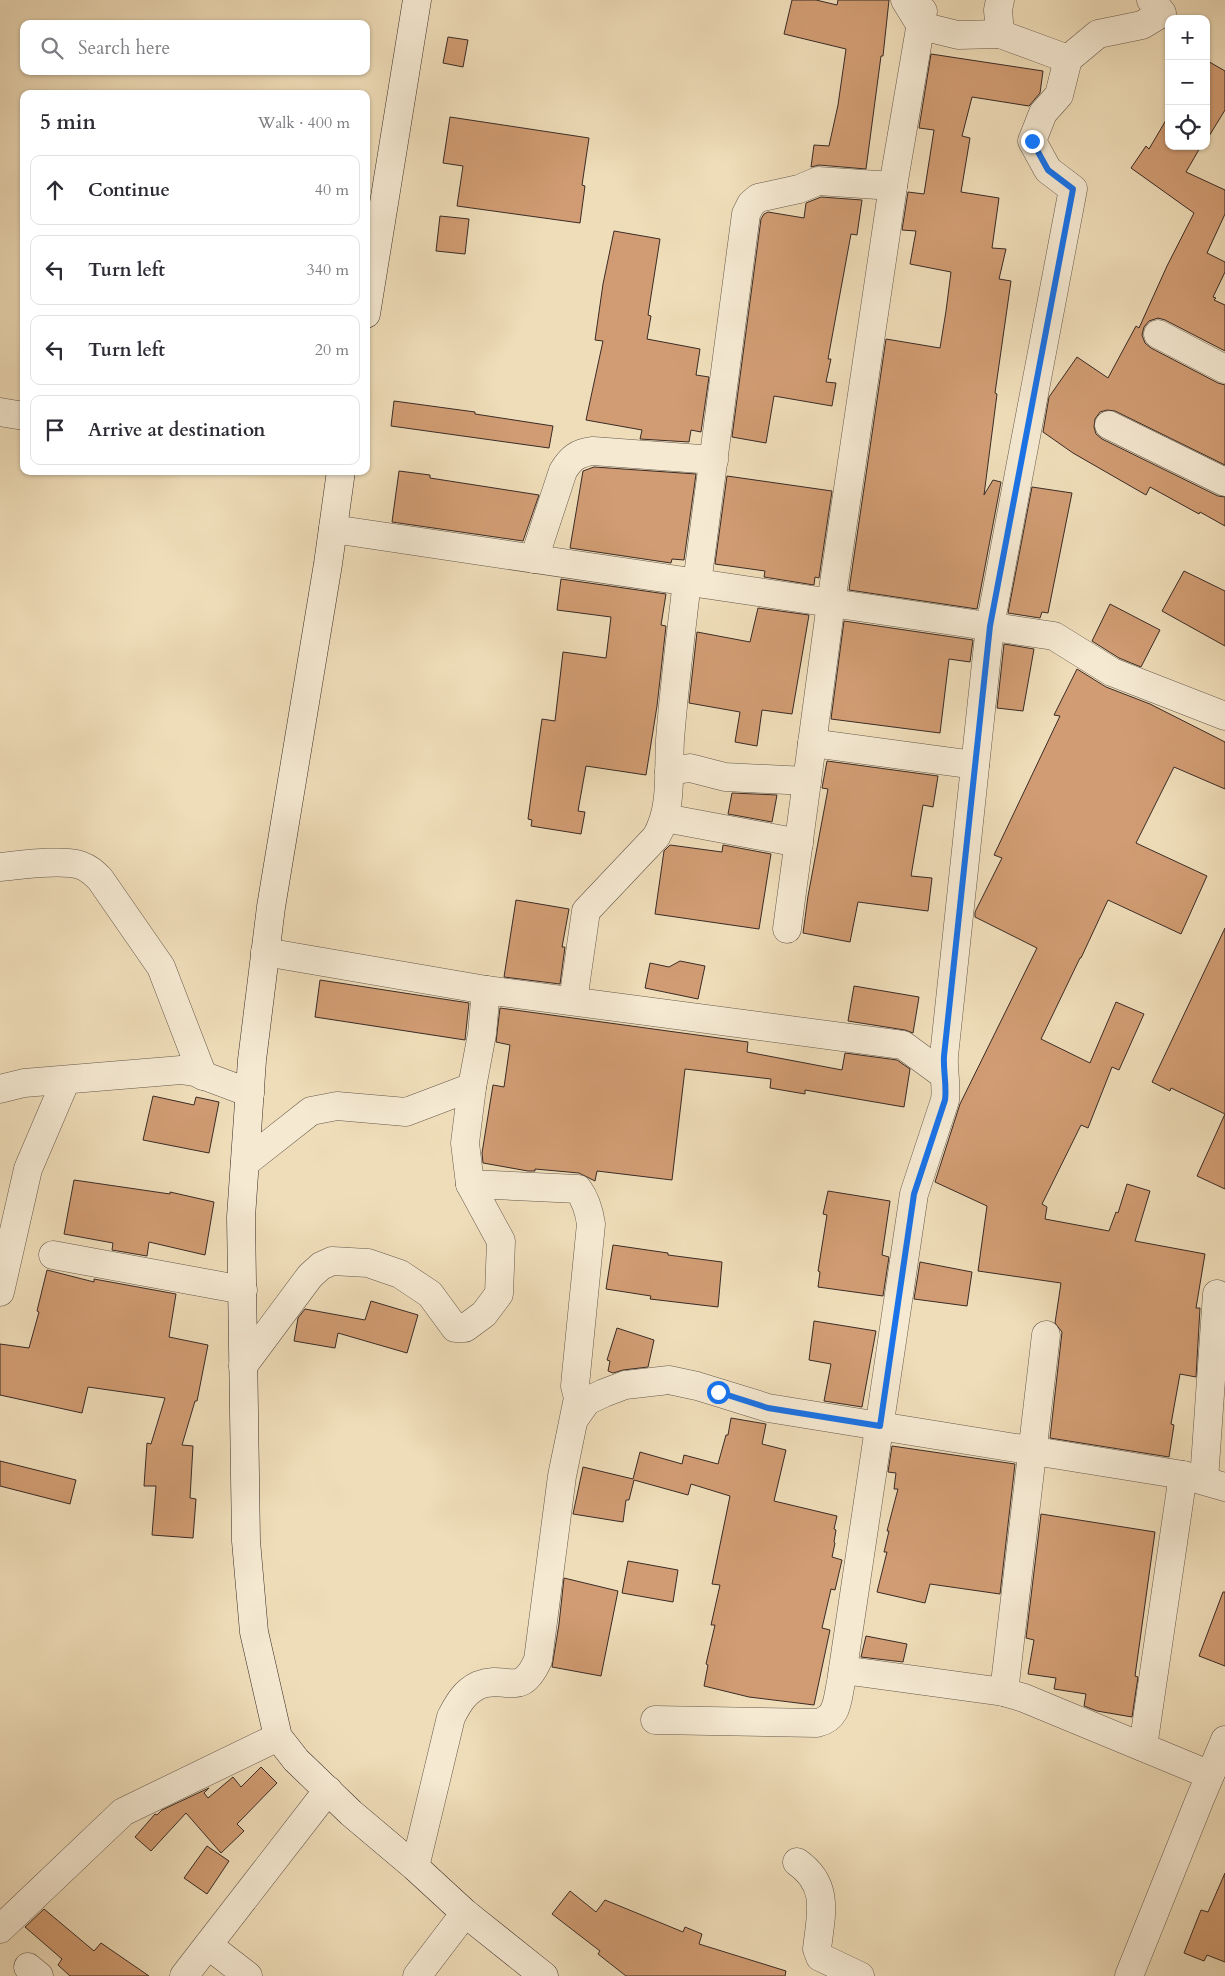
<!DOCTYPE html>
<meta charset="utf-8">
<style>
:root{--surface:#fff;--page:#f2f2f3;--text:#2b2b33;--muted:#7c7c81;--line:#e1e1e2}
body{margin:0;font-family:Cardo,serif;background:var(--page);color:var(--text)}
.controls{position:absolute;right:15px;top:15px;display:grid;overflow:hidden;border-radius:10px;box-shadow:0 1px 4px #0004}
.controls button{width:45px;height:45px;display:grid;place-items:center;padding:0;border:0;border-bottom:1px solid var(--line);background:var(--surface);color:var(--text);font:25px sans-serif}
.stop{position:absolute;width:15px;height:15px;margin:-11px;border:4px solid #1a73e8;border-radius:50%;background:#fff}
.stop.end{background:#1a73e8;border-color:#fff;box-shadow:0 1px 5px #0008}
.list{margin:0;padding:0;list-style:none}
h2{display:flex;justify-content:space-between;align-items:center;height:65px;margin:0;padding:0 20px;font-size:21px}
h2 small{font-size:16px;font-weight:400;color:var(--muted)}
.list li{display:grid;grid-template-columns:32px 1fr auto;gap:15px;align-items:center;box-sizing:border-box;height:70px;margin:0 10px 10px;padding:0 10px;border:1px solid var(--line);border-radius:10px}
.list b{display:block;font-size:19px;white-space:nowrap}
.list em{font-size:16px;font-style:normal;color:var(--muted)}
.icon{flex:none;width:28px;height:28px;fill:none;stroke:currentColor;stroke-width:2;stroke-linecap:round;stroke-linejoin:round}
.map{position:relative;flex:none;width:1225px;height:1976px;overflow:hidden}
.search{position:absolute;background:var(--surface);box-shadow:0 1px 4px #0004;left:20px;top:20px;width:350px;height:55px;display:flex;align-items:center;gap:12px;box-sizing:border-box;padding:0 18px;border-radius:10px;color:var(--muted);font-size:19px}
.panel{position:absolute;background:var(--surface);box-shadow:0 1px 4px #0004;left:20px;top:90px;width:350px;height:385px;border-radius:10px}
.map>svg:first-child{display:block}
</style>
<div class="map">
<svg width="1225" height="1976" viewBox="0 0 1225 1976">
<rect width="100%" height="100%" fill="#efddb9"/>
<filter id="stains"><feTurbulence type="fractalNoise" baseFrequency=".004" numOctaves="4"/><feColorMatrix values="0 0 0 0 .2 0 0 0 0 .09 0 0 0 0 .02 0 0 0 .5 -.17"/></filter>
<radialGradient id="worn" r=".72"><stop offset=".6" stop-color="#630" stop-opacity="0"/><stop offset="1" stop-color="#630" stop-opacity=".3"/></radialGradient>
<g fill="#d19c73" stroke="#392b26">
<path d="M 792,0 L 816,0 L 837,5 L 838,0 L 889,0 L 883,56 L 881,56 L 866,169 L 819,165 L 811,167 L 814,145 L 829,146 L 838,105 L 846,49 L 784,34 Z"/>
<path d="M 448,37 L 468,40 L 463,67 L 443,63 Z"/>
<path d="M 931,54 L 1043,71 L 1040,93 L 1029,106 L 972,97 L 962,136 L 970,138 L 961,192 L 999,198 L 992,248 L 1006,249 L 999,279 L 1011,281 L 995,393 L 997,394 L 984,495 L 993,480 L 1001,482 L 977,609 L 849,590 L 886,339 L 940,348 L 946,311 L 951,272 L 910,264 L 916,231 L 902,230 L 908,192 L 924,194 L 934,130 L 919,128 Z"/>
<path d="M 1206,60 L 1225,71 L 1225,110 L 1206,141 Z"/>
<path d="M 1169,115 L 1169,146 L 1201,146 L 1186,172 L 1225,190 L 1225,214 L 1207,253 L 1225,262 L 1225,272 L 1213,297 L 1216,298 L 1214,300 L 1225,305 L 1225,351 L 1165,320 L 1158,318 L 1149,321 L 1144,327 L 1142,335 L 1145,343 L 1151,348 L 1218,383 L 1225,385 L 1225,465 L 1115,411 L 1107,410 L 1100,412 L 1095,419 L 1094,427 L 1096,434 L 1102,439 L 1218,496 L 1225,497 L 1225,526 L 1200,512 L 1199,514 L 1150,487 L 1146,495 L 1073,453 L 1043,432 L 1049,397 L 1077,357 L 1108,378 L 1136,326 L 1139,328 L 1167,266 L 1194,213 L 1131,168 L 1146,146 L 1149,149 Z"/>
<path d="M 450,117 L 589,138 L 582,185 L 585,186 L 580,223 L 457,206 L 463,166 L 443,163 Z"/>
<path d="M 821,197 L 862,200 L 857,235 L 851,234 L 828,359 L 831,359 L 826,382 L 836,383 L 832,406 L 774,396 L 766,443 L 732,437 L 761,219 L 764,214 L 768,212 L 804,218 L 806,203 Z"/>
<path d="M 440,216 L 469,219 L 465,254 L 436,251 Z"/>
<path d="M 614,231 L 660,239 L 648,315 L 651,316 L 647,339 L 700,349 L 696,375 L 709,377 L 701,432 L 691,430 L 689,442 L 640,439 L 642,430 L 586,420 L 603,341 L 595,340 L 603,284 Z"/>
<path d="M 394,401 L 475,412 L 475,414 L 553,426 L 549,448 L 391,426 Z"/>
<path d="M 594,467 L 696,474 L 684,560 L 672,559 L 671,563 L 570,548 L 583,471 Z"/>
<path d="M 399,471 L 430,475 L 430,478 L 539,495 L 523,541 L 392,522 Z"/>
<path d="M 727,476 L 832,491 L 819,578 L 815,577 L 814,585 L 764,577 L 765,571 L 715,564 Z"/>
<path d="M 1032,487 L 1072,493 L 1048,613 L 1042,612 L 1040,618 L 1008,613 Z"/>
<path d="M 1184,571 L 1225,591 L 1225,646 L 1162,611 Z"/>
<path d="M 561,579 L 666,594 L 661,625 L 666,626 L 657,706 L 646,775 L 586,766 L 578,811 L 585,812 L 581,834 L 531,826 L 532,820 L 528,819 L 542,719 L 555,721 L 563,652 L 606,658 L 611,617 L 557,610 Z"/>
<path d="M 1110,604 L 1160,630 L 1141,667 L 1119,658 L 1092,641 Z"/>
<path d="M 758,608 L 809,615 L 792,714 L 762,710 L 757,746 L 735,742 L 740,712 L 689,703 L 697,632 L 750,642 Z"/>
<path d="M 844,621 L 973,640 L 970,662 L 949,659 L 940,733 L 831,719 Z"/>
<path d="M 1004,644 L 1034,649 L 1023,711 L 997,708 Z"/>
<path d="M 1077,669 L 1106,687 L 1150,704 L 1225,742 L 1225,789 L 1174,767 L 1136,843 L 1207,876 L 1181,934 L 1108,900 L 1081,958 L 1080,958 L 1041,1039 L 1090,1063 L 1116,1002 L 1144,1014 L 1119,1070 L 1112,1067 L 1088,1128 L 1081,1125 L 1042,1204 L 1047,1207 L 1045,1219 L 1109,1231 L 1116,1212 L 1118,1213 L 1127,1184 L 1150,1191 L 1135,1241 L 1205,1254 L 1196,1308 L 1200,1308 L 1196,1377 L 1180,1374 L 1171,1424 L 1174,1425 L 1169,1457 L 1050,1438 L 1062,1332 L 1055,1323 L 1061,1283 L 978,1271 L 987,1206 L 935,1182 L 960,1104 L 1037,948 L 975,917 L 975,912 L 1002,858 L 994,855 L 1060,716 L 1054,715 Z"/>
<path d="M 827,761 L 938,776 L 933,807 L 923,805 L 911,876 L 932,878 L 928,911 L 858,902 L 850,942 L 803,933 L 808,896 L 828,789 L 822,788 Z"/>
<path d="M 732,793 L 777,795 L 772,822 L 728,814 Z"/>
<path d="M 670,845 L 722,852 L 723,845 L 771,854 L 759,929 L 655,914 L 664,851 Z"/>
<path d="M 516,900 L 569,909 L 562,947 L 565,947 L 560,984 L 504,977 Z"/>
<path d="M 1225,928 L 1225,1114 L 1171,1088 L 1170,1091 L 1152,1082 Z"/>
<path d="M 680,961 L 705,966 L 698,999 L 645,988 L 650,963 L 669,967 Z"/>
<path d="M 320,980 L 469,1003 L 465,1040 L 315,1017 Z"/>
<path d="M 854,986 L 919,997 L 913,1033 L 905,1030 L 848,1021 Z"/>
<path d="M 500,1008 L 748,1042 L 747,1052 L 842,1070 L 845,1053 L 897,1060 L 910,1069 L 904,1107 L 805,1090 L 805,1094 L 770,1088 L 771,1079 L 685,1069 L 672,1180 L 597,1171 L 595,1181 L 579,1173 L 535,1169 L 535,1171 L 528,1171 L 483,1163 L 482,1153 L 493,1085 L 504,1087 L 510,1045 L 496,1042 Z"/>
<path d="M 153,1096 L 194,1105 L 196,1097 L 219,1102 L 209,1153 L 143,1140 Z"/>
<path d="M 1225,1114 L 1225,1189 L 1197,1176 Z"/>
<path d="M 74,1180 L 170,1194 L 170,1192 L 214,1202 L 205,1255 L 149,1242 L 147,1256 L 112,1250 L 113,1243 L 64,1234 Z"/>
<path d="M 828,1191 L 890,1201 L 882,1255 L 889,1257 L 883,1296 L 818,1287 L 820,1272 L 818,1271 L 827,1215 L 823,1214 Z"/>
<path d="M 613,1245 L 668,1253 L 668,1255 L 722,1262 L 718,1307 L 650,1299 L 651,1296 L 606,1289 Z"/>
<path d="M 920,1262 L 972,1272 L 967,1306 L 914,1299 Z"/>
<path d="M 47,1270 L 94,1282 L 94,1279 L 176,1294 L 169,1337 L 208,1345 L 197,1401 L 195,1401 L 182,1445 L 193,1446 L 190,1498 L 196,1499 L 193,1538 L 152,1535 L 156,1486 L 144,1486 L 147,1443 L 151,1444 L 165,1398 L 88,1387 L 82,1413 L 0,1395 L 0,1344 L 29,1348 L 39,1312 L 37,1311 Z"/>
<path d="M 371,1301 L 418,1315 L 407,1353 L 338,1333 L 335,1348 L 294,1341 L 298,1318 L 305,1309 L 365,1320 Z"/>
<path d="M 814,1321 L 876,1331 L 862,1407 L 824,1401 L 831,1364 L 809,1360 Z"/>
<path d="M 617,1328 L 654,1340 L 648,1367 L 623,1370 L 613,1373 L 608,1371 L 610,1361 L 607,1360 Z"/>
<path d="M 731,1418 L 766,1424 L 762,1444 L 786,1450 L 774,1501 L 837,1516 L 834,1529 L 836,1530 L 834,1542 L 835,1543 L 832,1557 L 842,1560 L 835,1590 L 831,1589 L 822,1628 L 830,1630 L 814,1705 L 749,1697 L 704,1686 L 708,1665 L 706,1664 L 715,1625 L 711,1625 L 720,1585 L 712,1584 L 730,1496 L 691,1484 L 688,1495 L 634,1480 L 629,1500 L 626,1500 L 623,1522 L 573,1514 L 583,1467 L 633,1479 L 640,1452 L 682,1464 L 684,1455 L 718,1464 L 726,1435 L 728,1435 Z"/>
<path d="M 892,1446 L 1015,1464 L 1000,1594 L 930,1584 L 925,1603 L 877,1592 L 887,1552 L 884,1552 L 889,1531 L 887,1531 L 898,1489 L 894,1489 L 896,1473 L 888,1472 Z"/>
<path d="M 0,1461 L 76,1480 L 70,1504 L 0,1486 Z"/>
<path d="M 1041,1514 L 1155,1532 L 1135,1676 L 1138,1677 L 1132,1717 L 1097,1711 L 1084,1706 L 1086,1694 L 1054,1689 L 1056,1678 L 1028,1674 L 1034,1640 L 1026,1638 Z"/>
<path d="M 628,1561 L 678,1570 L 673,1602 L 622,1593 Z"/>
<path d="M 564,1578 L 618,1591 L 601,1676 L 552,1667 L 559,1624 Z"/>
<path d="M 1223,1592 L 1225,1592 L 1225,1666 L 1199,1656 Z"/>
<path d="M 866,1636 L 907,1644 L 903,1662 L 861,1657 Z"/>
<path d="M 261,1767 L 277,1783 L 237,1824 L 244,1831 L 221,1853 L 186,1813 L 151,1851 L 135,1837 L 155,1814 L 157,1815 L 162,1810 L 209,1788 L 204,1793 L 208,1798 L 233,1777 L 241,1787 Z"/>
<path d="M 207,1846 L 229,1861 L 207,1894 L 184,1878 Z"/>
<path d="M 1225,1873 L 1225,1962 L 1207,1955 L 1204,1961 L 1184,1953 L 1201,1910 L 1208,1912 Z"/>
<path d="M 570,1891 L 596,1912 L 605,1900 L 683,1932 L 685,1927 L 702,1934 L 699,1944 L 786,1971 L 785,1976 L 626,1976 L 598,1954 L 600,1951 L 552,1914 Z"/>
<path d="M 44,1909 L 94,1951 L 101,1943 L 149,1976 L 70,1976 L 58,1965 L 62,1959 L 25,1927 Z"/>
</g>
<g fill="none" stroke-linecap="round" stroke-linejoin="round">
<g stroke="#66584b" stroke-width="29">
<g id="street">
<path d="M 905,0 L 921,26 L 958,35 L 1000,34"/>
<path d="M 1000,0 L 998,10 L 1000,34 L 1068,59"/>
<path d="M 1158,334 L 1225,369"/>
<path d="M 0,412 L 24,416"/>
<path d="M 1109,425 L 1225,482"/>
<path d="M 333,529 L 1054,636 L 1112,672 L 1225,716"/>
<path d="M 534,559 L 563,471 C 571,458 577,453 593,451 L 714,460"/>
<path d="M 697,583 L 746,214 L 751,204 L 758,198 L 799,189 L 818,181 L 893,186"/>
<path d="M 812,743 L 975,765"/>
<path d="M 669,771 L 690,768 L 725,777 L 807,781"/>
<path d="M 665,818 L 799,843"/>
<path d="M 0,867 C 21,865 61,859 80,865 C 89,868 94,873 100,879 L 161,967 L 203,1076"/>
<path d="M 787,929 L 831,603 L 893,186 L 923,11"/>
<path d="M 265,952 L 486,990"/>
<path d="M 573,1001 L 586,911 L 656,837 C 673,808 668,773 670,740 C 674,687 681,634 687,581"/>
<path d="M 472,1087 L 482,1034 L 486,990 L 903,1045 L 944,1075"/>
<path d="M 0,1089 L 24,1083 L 181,1070 L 194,1072 L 250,1093"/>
<path d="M 245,1163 L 311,1111 L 337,1106 L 406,1112 L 472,1087 L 465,1143 L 470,1184 L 578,1189 C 586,1200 589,1210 591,1224 L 576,1375 L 575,1386 L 578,1398 L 562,1476 L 538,1660 C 520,1700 507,1674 479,1685 C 464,1692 458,1704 451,1717 L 415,1867"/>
<path d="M 53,1255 L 243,1290"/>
<path d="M 0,1292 L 28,1169 L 66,1080"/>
<path d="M 243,1366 L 310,1276 L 321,1266 L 332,1261 L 368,1263 L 400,1274 L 430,1294 L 455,1328 L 465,1328 L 484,1314 L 499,1294 L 501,1241 L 470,1184"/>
<path d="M 575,1418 L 587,1401 L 604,1393 L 625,1385 L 669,1380 L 697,1386 L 768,1408 L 1183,1475 L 1225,1487"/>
<path d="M 1204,1480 L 1217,1294"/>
<path d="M 843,1670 L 1004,1692 L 1024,1698 L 1210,1775"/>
<path d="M 1004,1692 L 1046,1335"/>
<path d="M 655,1720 L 817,1723 C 838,1718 837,1701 841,1682 L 914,1194 L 945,1100 C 947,1085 943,1071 944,1056 L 990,626 L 1073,189 L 1048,170 L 1032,141 L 1043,113 L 1059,95 L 1068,59 L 1098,34 L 1142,25 L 1162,13 L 1151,0"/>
<path d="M 1143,1747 L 1183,1475"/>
<path d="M 797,1862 C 830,1885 821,1914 817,1949 L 820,1957 L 860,1976"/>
<path d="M 0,1929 L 123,1812 L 278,1737"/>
<path d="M 208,1945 L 248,1976"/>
<path d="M 28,1967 L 39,1976"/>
<path d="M 184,1976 L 328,1790"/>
<path d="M 417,1976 L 465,1913"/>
<path d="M 1129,1976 L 1200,1799 L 1225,1740"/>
</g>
</g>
<g stroke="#392b26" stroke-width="29">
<g id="secondary">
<path d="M 366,314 L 417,0"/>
<path d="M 341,471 L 328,564 L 271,907 L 252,1060 L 241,1217 L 246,1541 L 254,1632 L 278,1737 L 296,1760 L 351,1813 L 415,1867 L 465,1913 L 544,1976"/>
</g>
</g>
<use href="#street" stroke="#f5e9d2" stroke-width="28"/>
<use href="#secondary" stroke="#f5e9d2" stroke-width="28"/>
</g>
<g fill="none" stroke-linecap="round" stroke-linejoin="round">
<path stroke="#1a73e8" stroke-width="6" d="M 718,1392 L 768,1408 L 880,1426 L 914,1194 L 945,1100 C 947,1085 943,1071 944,1056 L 990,626 L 1073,189 L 1048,170 L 1032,141"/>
</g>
<rect width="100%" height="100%" filter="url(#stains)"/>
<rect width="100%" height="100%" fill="url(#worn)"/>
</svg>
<div class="controls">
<button>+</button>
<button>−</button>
<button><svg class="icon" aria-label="locate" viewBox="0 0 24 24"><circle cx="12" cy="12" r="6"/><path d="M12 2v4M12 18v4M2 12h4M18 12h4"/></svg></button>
</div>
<div class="stop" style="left:718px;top:1392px"></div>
<div class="stop end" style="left:1032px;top:141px"></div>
<div class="search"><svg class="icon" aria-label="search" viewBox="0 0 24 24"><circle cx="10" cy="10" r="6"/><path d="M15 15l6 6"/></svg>Search here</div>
<section class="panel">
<h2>5 min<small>Walk · 400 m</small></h2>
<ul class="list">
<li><svg class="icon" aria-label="ahead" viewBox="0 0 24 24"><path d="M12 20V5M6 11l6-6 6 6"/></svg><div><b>Continue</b></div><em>40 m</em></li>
<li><svg class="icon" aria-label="left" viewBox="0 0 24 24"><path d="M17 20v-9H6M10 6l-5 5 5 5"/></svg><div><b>Turn left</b></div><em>340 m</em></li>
<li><svg class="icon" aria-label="left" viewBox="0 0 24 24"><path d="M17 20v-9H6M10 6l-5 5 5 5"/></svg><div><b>Turn left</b></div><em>20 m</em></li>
<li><svg class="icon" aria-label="arrive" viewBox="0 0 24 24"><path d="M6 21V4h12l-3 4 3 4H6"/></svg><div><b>Arrive at destination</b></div></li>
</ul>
</section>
</div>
